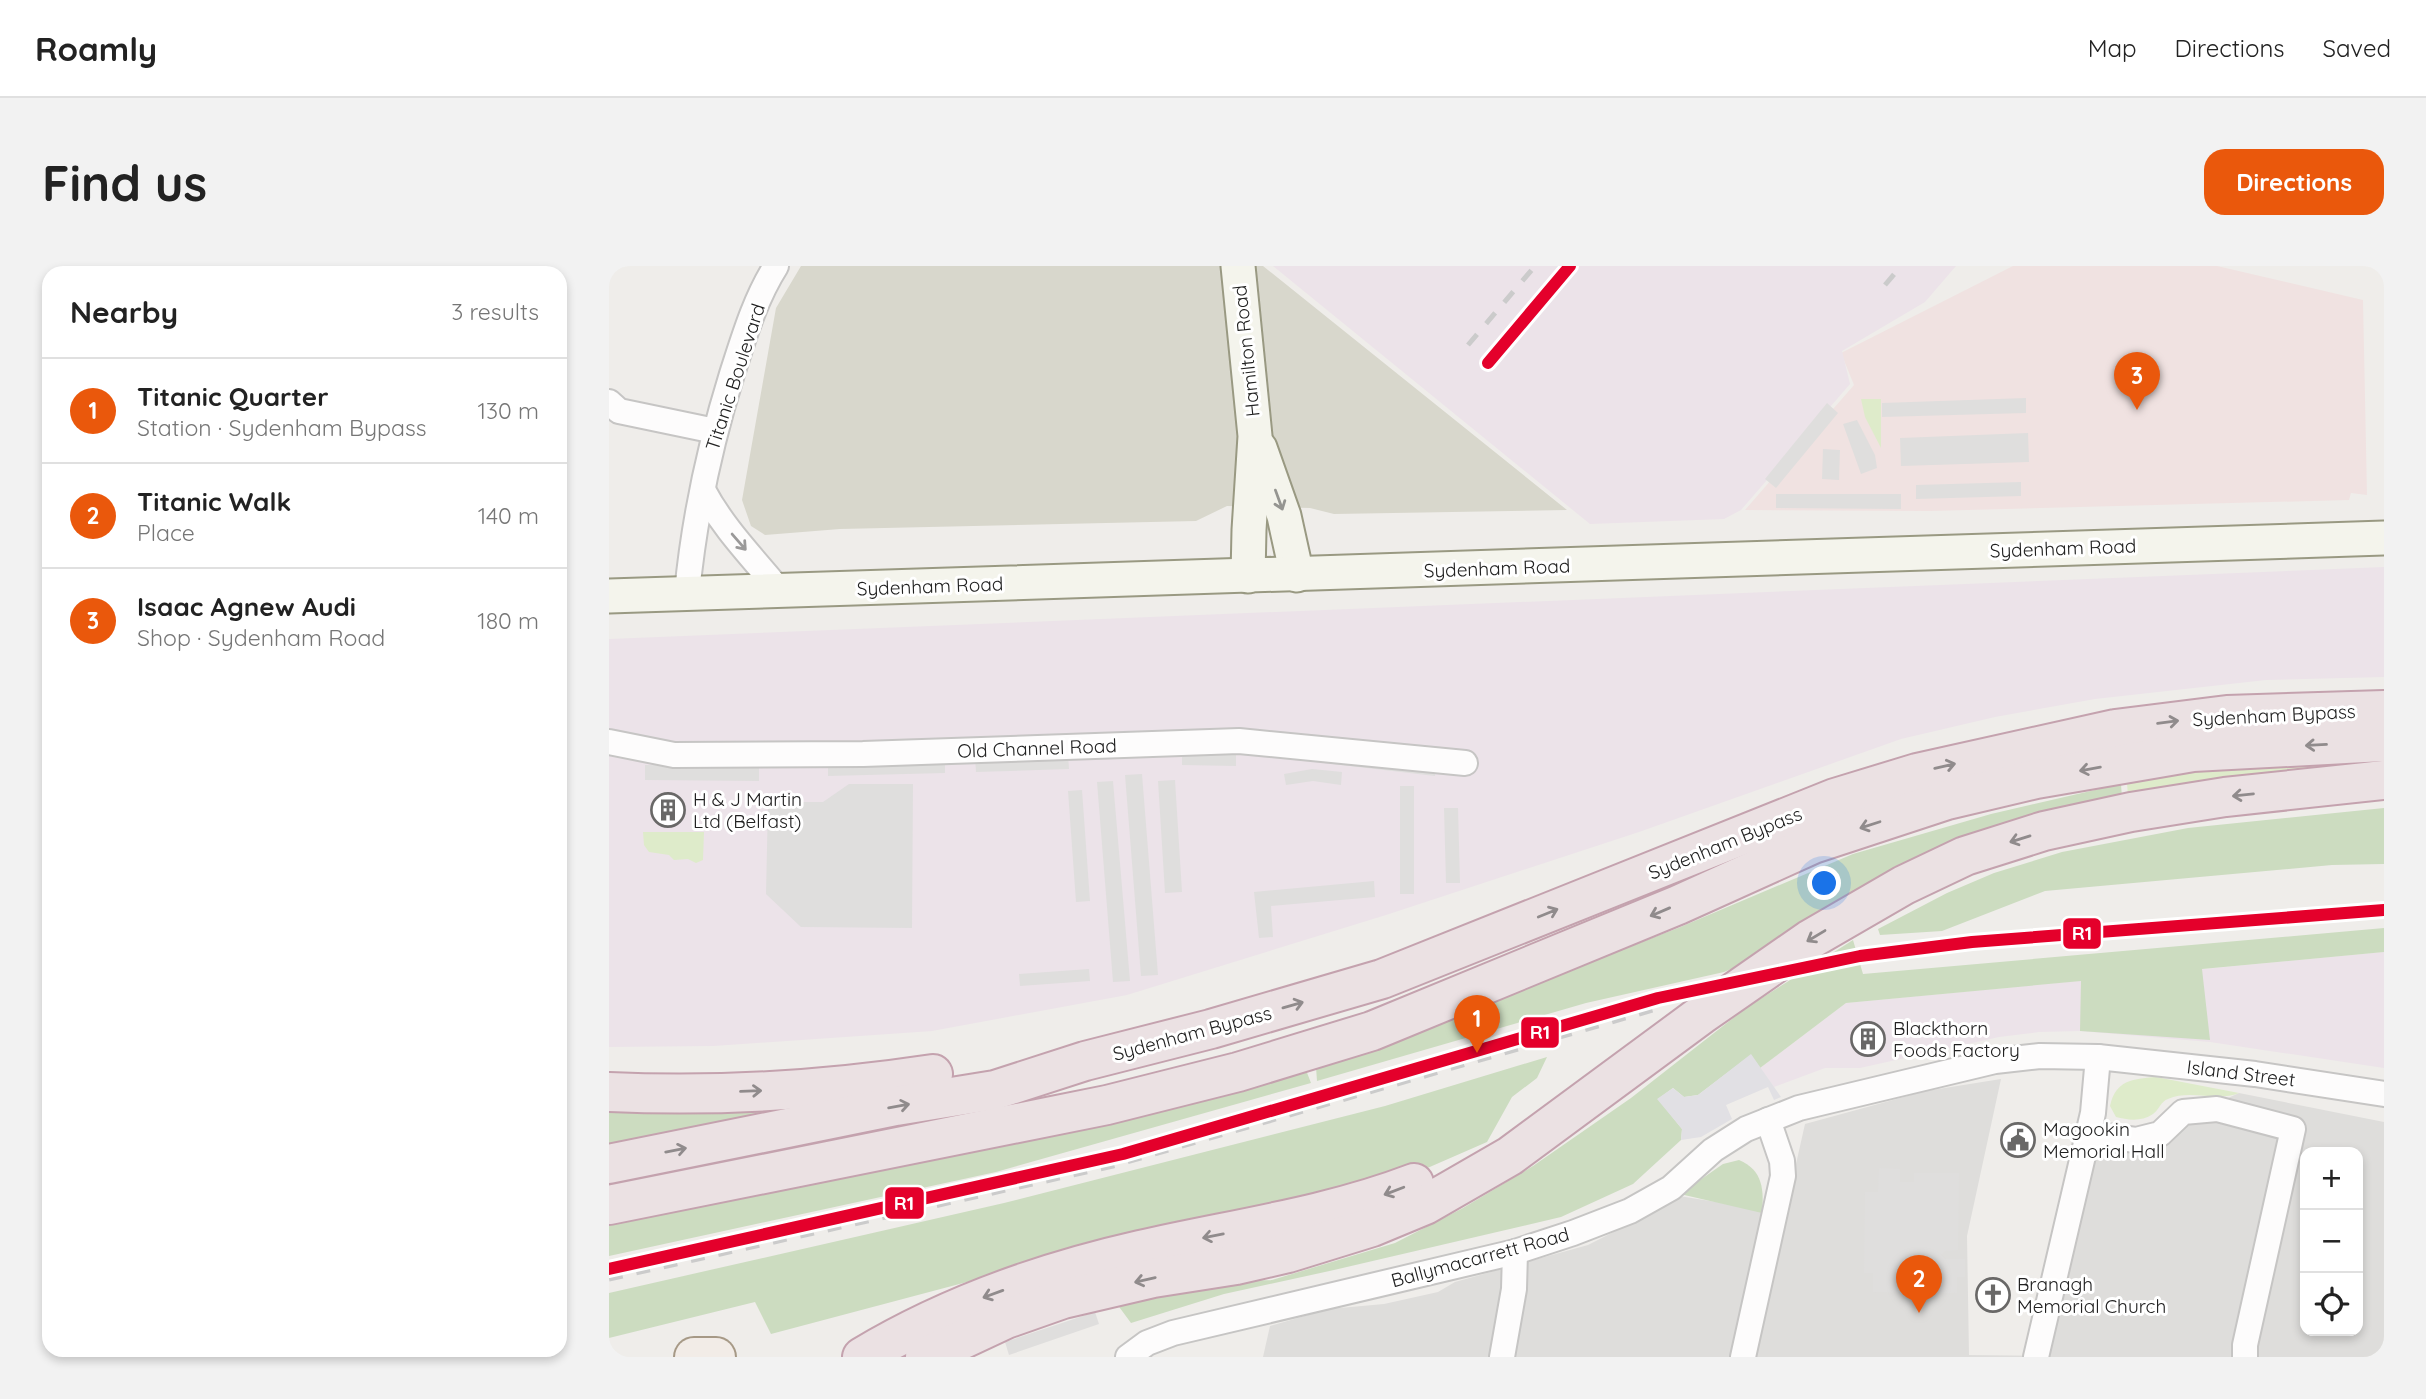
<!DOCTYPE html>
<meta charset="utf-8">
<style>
:root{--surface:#fff;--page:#f2f2f2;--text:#222;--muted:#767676;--line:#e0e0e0;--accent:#ea580c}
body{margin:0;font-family:Quicksand,sans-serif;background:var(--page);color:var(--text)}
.controls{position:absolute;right:21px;bottom:21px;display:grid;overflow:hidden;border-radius:14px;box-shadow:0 4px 10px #0003}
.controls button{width:63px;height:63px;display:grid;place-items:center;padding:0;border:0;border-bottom:2px solid var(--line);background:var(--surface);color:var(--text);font:35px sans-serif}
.you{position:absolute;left:1216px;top:618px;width:24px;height:24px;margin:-18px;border:5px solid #fff;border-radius:50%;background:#1a73e8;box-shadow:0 0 0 10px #1a73e833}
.badge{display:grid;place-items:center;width:46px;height:46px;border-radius:50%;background:var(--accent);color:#fff;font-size:23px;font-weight:700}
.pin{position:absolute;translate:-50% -58px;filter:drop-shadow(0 2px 4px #0008)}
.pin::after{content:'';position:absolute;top:37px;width:24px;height:21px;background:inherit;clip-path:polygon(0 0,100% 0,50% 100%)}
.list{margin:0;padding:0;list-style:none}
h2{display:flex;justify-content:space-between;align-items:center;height:91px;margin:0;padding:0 28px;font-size:30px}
h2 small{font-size:23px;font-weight:400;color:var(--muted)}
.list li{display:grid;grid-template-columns:46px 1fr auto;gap:21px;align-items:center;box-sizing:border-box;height:105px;padding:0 28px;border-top:2px solid var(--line)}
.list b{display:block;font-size:26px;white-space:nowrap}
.list p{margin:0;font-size:23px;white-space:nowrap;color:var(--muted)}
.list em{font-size:23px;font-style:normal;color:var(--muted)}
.icon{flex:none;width:38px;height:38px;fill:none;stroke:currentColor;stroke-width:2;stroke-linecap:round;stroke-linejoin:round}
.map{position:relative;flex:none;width:1775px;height:1091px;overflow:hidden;border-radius:21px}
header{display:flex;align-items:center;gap:42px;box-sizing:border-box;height:98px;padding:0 35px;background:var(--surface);border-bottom:2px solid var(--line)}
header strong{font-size:33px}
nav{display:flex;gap:38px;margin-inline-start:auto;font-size:24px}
.intro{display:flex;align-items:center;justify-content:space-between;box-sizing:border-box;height:168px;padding:0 42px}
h1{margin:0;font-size:49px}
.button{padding:18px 32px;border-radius:21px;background:var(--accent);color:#fff;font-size:24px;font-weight:700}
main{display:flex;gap:42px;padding:0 42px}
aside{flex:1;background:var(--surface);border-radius:21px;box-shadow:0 4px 10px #0003}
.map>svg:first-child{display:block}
</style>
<header>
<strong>Roamly</strong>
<nav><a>Map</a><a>Directions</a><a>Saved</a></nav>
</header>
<div class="intro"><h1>Find us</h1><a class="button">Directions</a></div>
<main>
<aside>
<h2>Nearby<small>3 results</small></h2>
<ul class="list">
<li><span class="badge">1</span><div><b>Titanic Quarter</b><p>Station · Sydenham Bypass</p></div><em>130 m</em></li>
<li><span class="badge">2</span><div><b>Titanic Walk</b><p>Place</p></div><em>140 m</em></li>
<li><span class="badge">3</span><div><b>Isaac Agnew Audi</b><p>Shop · Sydenham Road</p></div><em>180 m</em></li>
</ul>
</aside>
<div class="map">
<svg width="1775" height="1091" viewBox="0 0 1775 1091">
<rect width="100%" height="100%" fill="#efedea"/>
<path fill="#dedddb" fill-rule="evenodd" d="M 1392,813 L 1358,970 L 1360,1089 L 1435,1090 L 1480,868 L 1527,874 L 1630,827 L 1775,856 L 1775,1091 L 654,1091 L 661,1060 L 720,1043 L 775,1038 L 829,1026 L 846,1016 L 979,979 L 1040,948 L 1064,929 L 1176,947 L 1196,858 L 1317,825 ZM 1696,886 L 1749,886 L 1749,1065 L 1696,1065 Z"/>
<path fill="#f0e2e1" d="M 1404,0 L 1608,0 L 1754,34 L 1758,229 L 1742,227 L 1740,234 L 1320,245 L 1136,244 L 1245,119 L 1232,87 Z"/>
<g fill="#ece3e9">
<path d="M 664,0 L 1347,0 L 1316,36 L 1233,85 L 1241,118 L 1132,244 L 1115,253 L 981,258 Z"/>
<path d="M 1775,301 L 1775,411 L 1657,414 L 1486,433 L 1386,451 L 1292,473 L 1030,566 L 777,649 L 518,729 L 323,765 L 104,780 L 0,781 L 0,373 Z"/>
<path d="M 1775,686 L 1775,802 L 1601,776 L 1471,765 L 1430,766 L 1390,771 L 1251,802 L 1216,802 L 1165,821 L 1151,802 L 1237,737 Z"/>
</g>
<path fill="#d8d7cc" d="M 192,0 L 654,0 L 958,244 L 725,248 L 701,242 L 618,240 L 587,255 L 231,263 L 156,269 L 142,260 L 133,234 L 167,42 Z"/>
<g fill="#deebca">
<path d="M 1252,133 L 1272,133 L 1272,182 L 1256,151 Z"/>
<path d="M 1775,497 L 1519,530 L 1518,517 L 1573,506 Z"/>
<path d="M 34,566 L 95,566 L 94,594 L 87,597 L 79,593 L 65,594 L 60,589 L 40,586 L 35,579 Z"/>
<path d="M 1547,811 L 1630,827 C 1608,836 1581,823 1559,833 C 1552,835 1550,844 1544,848 C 1532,856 1519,854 1507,851 L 1501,840 C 1507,814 1523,813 1547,811 Z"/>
</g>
<g fill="#ccdcc0">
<path d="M 1512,518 L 1513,532 L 1115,706 L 977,737 L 708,815 L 707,801 L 1069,662 L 1244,588 L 1382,548 Z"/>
<path d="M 1775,542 L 1775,598 L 1723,599 L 1436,625 L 1333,665 L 1271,669 L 1269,663 L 1338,627 L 1385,607 L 1453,586 L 1579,562 Z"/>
<path d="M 1775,662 L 1775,686 L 1593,703 L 1601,774 L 1471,765 L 1472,715 L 1237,737 L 1151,802 L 1142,789 L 1089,829 L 1075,831 L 1064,822 L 1049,833 L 1073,863 L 1072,874 L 1024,918 L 952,951 L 725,1004 L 615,1028 L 522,1057 L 508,1038 L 608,1015 L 663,1014 L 786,977 L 854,942 L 924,900 L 1022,832 L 1137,742 L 1244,674 L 1254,708 Z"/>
<path d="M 938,791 L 928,812 L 903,831 L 878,876 L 807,907 L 373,1012 L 162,1068 L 146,1036 L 0,1072 L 0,1027 L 395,937 L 776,840 Z"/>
<path d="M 697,804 L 702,817 L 387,906 L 0,990 L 0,957 L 297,899 L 567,842 Z"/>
<path d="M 212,839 L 0,880 L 0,846 L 119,844 Z"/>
<path d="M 1130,894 C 1154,904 1155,924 1153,947 L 1071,928 L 1114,898 Z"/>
</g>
<g fill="#dfdedd">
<path d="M 1417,132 L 1417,147 L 1273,151 L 1273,137 Z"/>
<path d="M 1218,137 L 1229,147 L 1167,222 L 1156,213 Z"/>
<path d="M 1248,154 L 1266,189 L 1268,202 L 1252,208 L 1234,158 Z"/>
<path d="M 1419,167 L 1420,196 L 1292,200 L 1291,172 Z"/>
<path d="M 1214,183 L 1231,184 L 1230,214 L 1213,213 Z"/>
<path d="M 1412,216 L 1412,230 L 1307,233 L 1307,219 Z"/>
<path d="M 1167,228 L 1292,228 L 1292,243 L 1167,242 Z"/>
<path d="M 573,484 L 627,485 L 627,500 L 573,499 Z"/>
<path d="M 459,488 L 460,503 L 367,506 L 366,491 Z"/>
<path d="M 716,489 L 827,502 L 826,510 L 715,497 Z"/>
<path d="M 336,494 L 336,507 L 219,510 L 219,496 Z"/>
<path d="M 36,499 L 150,500 L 150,515 L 36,514 Z"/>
<path d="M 703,503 L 733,506 L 732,519 L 704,515 L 677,519 L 675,508 Z"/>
<path d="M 533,508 L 549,709 L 532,710 L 516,509 Z"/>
<path d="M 566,514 L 573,626 L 556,627 L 549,515 Z"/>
<path d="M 504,515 L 521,715 L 504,716 L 488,516 Z"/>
<path d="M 240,518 L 304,518 L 303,662 L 192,661 L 157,628 L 159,536 L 214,536 Z"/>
<rect x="791" y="520" width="14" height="108"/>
<path d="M 473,524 L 481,635 L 467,636 L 459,525 Z"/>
<path d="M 835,542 L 849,542 L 851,617 L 837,617 Z"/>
<path d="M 765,615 L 766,631 L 662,640 L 664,671 L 650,672 L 645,626 Z"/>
<path d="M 480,703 L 481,715 L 411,720 L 410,708 Z"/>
<path d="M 1270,902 L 1291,903 L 1291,916 L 1305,916 L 1305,907 L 1350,907 L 1349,984 L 1336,985 L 1332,989 L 1336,993 L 1356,993 L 1356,1011 L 1348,1011 L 1348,1027 L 1264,1026 L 1264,1007 L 1255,1007 L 1256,926 L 1269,926 Z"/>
<path d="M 486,1046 L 490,1058 L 400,1089 L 396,1076 Z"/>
</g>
<path fill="#e1e0e4" d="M 1142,788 L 1172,831 L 1165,834 L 1159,821 L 1117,839 L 1123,853 L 1092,871 L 1072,874 L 1073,863 L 1048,833 L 1064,822 L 1075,831 L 1089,829 Z"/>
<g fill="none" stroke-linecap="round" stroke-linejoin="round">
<g stroke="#c6c5c4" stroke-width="28">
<g id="street">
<path d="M 0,136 L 10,145 L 106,165"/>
<path d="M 94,224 C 114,262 144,292 171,325"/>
<path d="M 78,327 C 85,253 101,179 123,108 C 135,71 146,33 167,0"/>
<path d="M 0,476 L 65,489 L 254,488 L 630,475 L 856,497"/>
<path d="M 1480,868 L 1527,874 L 1551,868 L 1574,846 L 1608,843 L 1684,863 L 1636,1079 L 1636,1091"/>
<path d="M 519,1091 L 538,1077 L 564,1067 L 906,986 L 964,967 L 1021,945 L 1062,922 L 1104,884 L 1137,863 L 1190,842 L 1386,795 L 1431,790 L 1489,791 L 1646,808 L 1775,828"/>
<path d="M 893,1091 L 905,1023 L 906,986"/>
<path d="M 1134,1091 L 1174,910 L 1173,895 L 1159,854"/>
<path d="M 1427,1091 L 1484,847 L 1489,791"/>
</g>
</g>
<g stroke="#999982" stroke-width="37">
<g id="secondary">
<path d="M 629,0 L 646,170 L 640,264 L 639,310"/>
<path d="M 651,182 L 675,250 L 688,309"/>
<path d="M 0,330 L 1775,272"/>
</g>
</g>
<g stroke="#a69986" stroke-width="42">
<path id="primary" d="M 85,1091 L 107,1091"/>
</g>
<g stroke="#c4a2ae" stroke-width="42">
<g id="highway">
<path d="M 0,826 C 108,831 218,824 324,808"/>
<path d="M 0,898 L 287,840 L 386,824 L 476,795 L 602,763 L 773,713 L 1226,532 L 1308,507 L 1506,463 L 1618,449 L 1775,444"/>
<path d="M 0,939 L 498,839 L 629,806 L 763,765 L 1069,639 L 1204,578 L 1338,534 L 1427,513 L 1584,486 L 1775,476"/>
<path d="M 253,1091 C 338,1040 434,1006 531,984 C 623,963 716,951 805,917"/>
<path d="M 316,1091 L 397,1053 L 454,1033 L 544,1012 L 627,999 L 679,987 L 763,961 L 816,939 L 901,890 L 1092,749 L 1200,674 L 1295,619 L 1356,590 L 1435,565 L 1522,546 L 1616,531 L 1775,514"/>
</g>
</g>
<use href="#street" stroke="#fdfcfc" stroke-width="24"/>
<use href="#secondary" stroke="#f4f4ec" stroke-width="33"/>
<use href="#primary" stroke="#f2ece7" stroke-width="38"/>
<use href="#highway" stroke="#ebe1e3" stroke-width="38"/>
<g stroke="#cbcbcb" stroke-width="5" stroke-dasharray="14 14" stroke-linecap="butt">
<path d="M 1276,19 L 1292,0"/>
<path d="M 859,79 L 926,0"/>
<path d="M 879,97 L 961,0"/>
<path d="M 0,1013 L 504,900 L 1051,742"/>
</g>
<g stroke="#fff" stroke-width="18">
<g id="rail-1">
<path d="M 879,97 L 961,0"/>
<path d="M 0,1003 L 514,888 L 1049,732 L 1251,690 L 1363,676 L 1775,644"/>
</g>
</g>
<use href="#rail-1" stroke="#e4002b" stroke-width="12"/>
</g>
<defs><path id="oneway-shaft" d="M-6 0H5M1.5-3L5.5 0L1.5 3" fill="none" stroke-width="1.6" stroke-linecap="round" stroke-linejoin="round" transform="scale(1.75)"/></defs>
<use stroke="#959591" href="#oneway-shaft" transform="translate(670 234) rotate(70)"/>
<use stroke="#9a9999" href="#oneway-shaft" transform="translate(130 276) rotate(49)"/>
<g stroke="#908b8c">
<use href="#oneway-shaft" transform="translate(1559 456) rotate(-7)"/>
<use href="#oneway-shaft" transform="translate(1707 479) rotate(177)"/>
<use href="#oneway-shaft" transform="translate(1336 500) rotate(-13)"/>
<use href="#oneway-shaft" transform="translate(1481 503) rotate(170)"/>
<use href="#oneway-shaft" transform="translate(1634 529) rotate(174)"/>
<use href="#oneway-shaft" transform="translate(1261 559) rotate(162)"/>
<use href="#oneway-shaft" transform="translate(1411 573) rotate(163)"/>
<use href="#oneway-shaft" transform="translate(1051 646) rotate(157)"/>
<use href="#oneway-shaft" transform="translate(939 647) rotate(-22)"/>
<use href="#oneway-shaft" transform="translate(1207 670) rotate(149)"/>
<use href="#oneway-shaft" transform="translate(684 739) rotate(-16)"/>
<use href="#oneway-shaft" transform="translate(142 825) rotate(-2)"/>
<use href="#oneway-shaft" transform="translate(290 840) rotate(-10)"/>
<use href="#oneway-shaft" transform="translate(67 884) rotate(-11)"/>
<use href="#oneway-shaft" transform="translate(785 925) rotate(159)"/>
<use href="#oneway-shaft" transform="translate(604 970) rotate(169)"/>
<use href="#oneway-shaft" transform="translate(536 1014) rotate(167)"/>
<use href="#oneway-shaft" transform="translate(384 1028) rotate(160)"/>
</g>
<defs>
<g id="building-ring" transform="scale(1.75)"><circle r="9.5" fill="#fff" stroke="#696867" stroke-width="1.5"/><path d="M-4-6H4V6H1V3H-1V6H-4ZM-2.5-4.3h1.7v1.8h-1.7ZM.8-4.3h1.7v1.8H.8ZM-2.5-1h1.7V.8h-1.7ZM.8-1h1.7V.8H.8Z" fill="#696867"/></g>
<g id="civic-ring" transform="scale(1.75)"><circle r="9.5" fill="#fff" stroke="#696867" stroke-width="1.5"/><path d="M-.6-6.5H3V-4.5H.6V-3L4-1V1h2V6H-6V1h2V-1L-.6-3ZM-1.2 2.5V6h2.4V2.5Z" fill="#696867"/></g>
<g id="church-ring" transform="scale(1.75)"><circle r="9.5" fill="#fff" stroke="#696867" stroke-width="1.5"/><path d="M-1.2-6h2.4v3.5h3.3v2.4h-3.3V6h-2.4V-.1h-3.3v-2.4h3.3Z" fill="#696867"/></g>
</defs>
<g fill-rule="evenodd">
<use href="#building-ring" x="59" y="544"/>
<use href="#building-ring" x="1259" y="773"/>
<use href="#civic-ring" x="1409" y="874"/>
<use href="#church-ring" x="1384" y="1029"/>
</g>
<g text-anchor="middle" stroke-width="6" stroke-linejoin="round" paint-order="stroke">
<g font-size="19" fill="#212121" stroke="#fff">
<text transform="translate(637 85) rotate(-96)" y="7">Hamilton Road</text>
<text transform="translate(126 111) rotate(-72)" y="7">Titanic Boulevard</text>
<text transform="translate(1454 282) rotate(-2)" y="7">Sydenham Road</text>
<text transform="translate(888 302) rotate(-2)" y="7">Sydenham Road</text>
<text transform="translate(321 320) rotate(-2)" y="7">Sydenham Road</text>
<text transform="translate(1665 449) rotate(-3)" y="7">Sydenham Bypass</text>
<text transform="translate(428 482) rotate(-2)" y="7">Old Channel Road</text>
<text transform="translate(1116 577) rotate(-22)" y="7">Sydenham Bypass</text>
<text transform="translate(583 767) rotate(-15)" y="7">Sydenham Bypass</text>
<text transform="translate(1632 807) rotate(7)" y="7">Island Street</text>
<text transform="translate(871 991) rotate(-15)" y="7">Ballymacarrett Road</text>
</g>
<g font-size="19" fill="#212121" stroke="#fff" text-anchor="start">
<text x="84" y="540">H &amp; J Martin<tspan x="84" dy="22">Ltd (Belfast)</tspan></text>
<text x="1284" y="769">Blackthorn<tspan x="1284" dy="22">Foods Factory</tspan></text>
<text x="1434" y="870">Magookin<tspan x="1434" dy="22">Memorial Hall</tspan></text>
<text x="1408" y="1025">Branagh<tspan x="1408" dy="22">Memorial Church</tspan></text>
</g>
</g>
<g stroke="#fff" stroke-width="2.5">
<rect x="1453" y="651" width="40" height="33" rx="7" fill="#e4002b"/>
<rect x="911" y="750" width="40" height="33" rx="7" fill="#e4002b"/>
<rect x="275" y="920" width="41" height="34" rx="7" fill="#e4002b"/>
</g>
<g font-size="19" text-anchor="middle" font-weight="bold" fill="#fff">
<text x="1473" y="674">R1</text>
<text x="931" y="773">R1</text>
<text x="295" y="944">R1</text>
</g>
</svg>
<div class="controls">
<button>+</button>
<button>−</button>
<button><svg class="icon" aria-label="locate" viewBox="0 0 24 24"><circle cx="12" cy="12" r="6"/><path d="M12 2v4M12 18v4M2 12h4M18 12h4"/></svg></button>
</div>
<div class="you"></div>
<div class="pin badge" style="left:868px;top:787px">1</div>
<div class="pin badge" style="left:1310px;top:1047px">2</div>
<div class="pin badge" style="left:1528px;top:144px">3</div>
</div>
</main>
